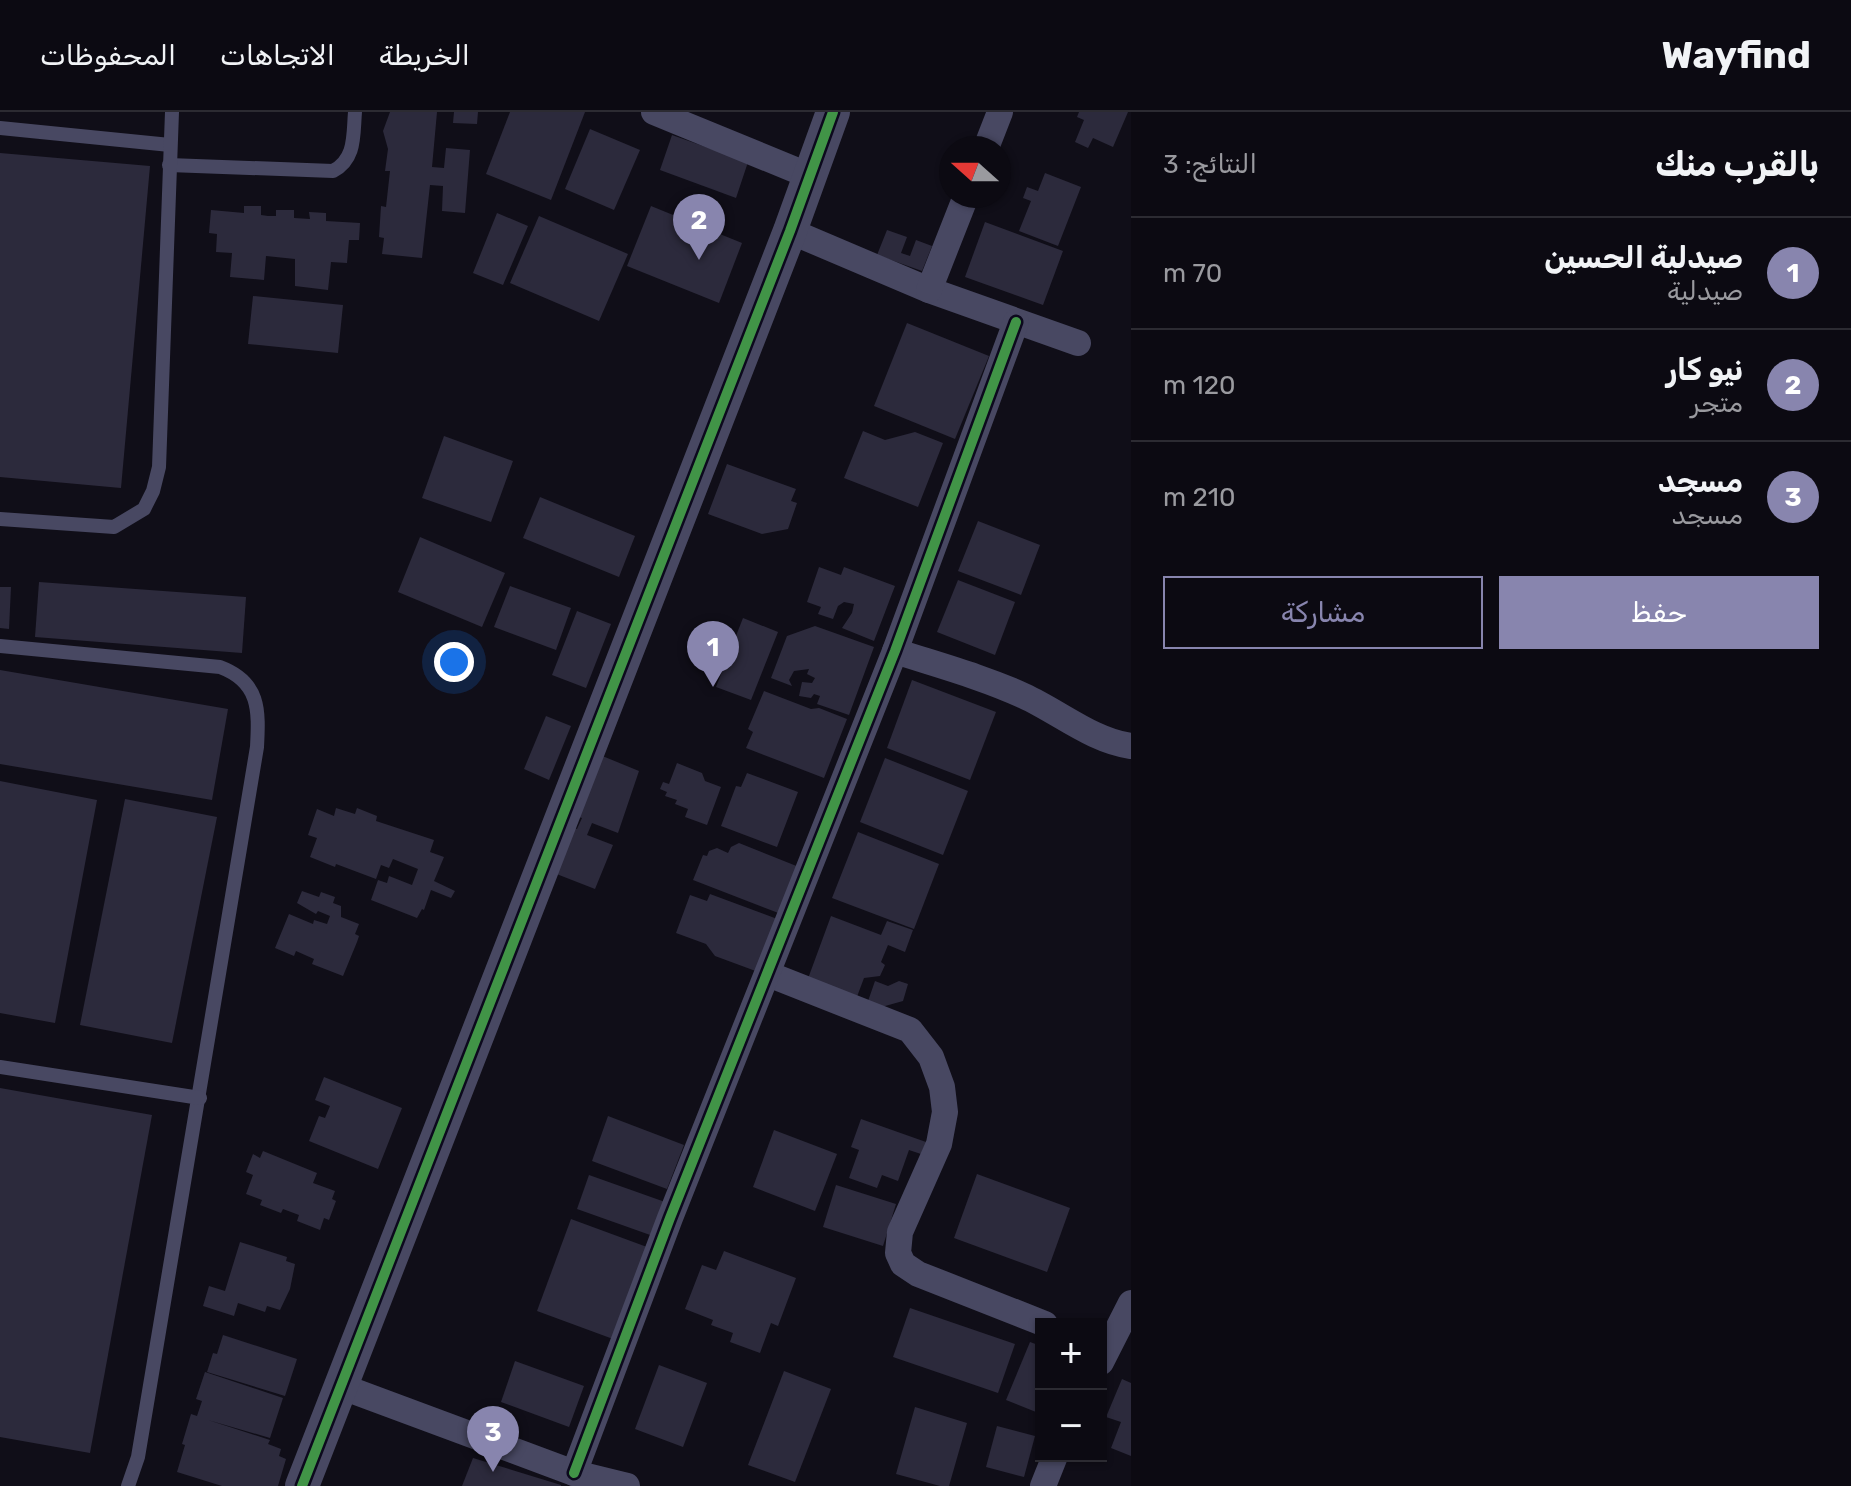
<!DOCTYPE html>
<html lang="ar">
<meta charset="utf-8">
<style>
:root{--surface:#0c0a12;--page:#15131b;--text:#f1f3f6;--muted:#9a9a9f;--line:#2c2b32;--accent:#8885ae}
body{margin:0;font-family:Rubik,Vazirmatn,sans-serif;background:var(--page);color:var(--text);direction:rtl}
.controls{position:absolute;right:24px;bottom:24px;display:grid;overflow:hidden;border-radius:0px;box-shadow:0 2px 6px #0004}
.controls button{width:72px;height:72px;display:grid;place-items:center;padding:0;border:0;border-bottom:2px solid var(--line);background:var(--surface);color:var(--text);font:40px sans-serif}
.compass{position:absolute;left:939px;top:24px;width:72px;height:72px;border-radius:50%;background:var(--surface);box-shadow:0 2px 6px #0004;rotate:291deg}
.you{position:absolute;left:454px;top:550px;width:28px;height:28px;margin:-20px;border:6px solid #fff;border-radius:50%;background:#1a73e8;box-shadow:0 0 0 12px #1a73e833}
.badge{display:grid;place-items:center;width:52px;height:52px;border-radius:50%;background:var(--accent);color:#fff;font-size:26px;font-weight:700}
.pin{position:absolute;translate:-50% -66px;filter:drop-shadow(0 2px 4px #0008)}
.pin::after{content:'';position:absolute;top:42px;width:28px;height:24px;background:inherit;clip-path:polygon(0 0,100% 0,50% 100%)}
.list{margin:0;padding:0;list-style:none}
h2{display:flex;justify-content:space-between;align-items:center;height:104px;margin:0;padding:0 32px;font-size:34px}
h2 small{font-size:26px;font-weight:400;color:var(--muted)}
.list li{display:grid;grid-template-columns:52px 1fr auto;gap:24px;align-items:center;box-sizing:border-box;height:112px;padding:0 32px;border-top:2px solid var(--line)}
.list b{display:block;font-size:30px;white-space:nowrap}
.list p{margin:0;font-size:26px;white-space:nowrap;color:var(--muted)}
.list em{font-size:26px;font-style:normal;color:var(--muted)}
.actions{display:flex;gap:16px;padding:24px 32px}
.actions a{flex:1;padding:18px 0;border:2px solid var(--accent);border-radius:0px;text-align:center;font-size:28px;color:var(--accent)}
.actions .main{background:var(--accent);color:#fff}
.map{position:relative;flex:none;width:1131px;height:1374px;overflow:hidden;direction:ltr}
header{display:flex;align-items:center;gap:48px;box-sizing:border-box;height:112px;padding:0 40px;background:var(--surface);border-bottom:2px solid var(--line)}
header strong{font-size:38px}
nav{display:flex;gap:44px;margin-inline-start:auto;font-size:28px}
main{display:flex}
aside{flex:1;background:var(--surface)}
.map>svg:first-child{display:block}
</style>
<header>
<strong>Wayfind</strong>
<nav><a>الخريطة</a><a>الاتجاهات</a><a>المحفوظات</a></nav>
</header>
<main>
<aside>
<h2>بالقرب منك<small>النتائج: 3</small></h2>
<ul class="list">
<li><span class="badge">1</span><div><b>صيدلية الحسين</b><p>صيدلية</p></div><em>70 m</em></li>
<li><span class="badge">2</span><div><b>نيو كار</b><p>متجر</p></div><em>120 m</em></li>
<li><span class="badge">3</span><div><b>مسجد</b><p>مسجد</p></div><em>210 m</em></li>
</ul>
<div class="actions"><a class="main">حفظ</a><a>مشاركة</a></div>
</aside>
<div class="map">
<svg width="1131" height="1374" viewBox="0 0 1131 1374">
<rect width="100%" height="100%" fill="#100e18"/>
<g fill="#2c2a3c">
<path d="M 390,0 L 437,0 L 432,55 L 444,56 L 446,36 L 470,38 L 465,101 L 442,99 L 443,74 L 430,73 L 422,146 L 382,142 L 384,126 L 379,125 L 381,94 L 386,95 L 390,59 L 385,59 L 388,37 L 383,19 Z"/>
<path d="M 454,0 L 478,0 L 477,12 L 453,11 Z"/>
<path d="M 510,0 L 585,0 L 551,88 L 486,62 Z"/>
<path d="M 1079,0 L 1128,0 L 1113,35 L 1093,26 L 1088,36 L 1075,30 L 1084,8 L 1077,5 Z"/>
<path d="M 590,17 L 640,38 L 614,98 L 565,77 Z"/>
<path d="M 672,23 L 748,50 L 736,86 L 660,58 Z"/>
<path d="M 0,41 L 150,54 L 121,376 L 0,365 Z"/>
<path d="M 1045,61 L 1081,75 L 1058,134 L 1019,119 L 1031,89 L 1023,86 L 1027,75 L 1038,79 Z"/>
<path d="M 244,94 L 261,94 L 261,103 L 268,104 L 276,104 L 276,98 L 294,98 L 294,106 L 310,107 L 309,100 L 326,101 L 326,109 L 360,111 L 359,128 L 349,128 L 347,151 L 331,150 L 328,178 L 295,174 L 295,147 L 266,144 L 264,168 L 230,165 L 232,141 L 216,140 L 217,122 L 209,121 L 211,98 L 244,101 Z"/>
<path d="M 651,94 L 742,131 L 719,191 L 627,154 Z"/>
<path d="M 497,101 L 528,114 L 503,173 L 473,161 Z"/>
<path d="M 539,104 L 628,142 L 599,209 L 510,171 Z"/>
<path d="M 985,110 L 1063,139 L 1043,193 L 965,165 Z"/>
<path d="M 887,118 L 907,125 L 901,141 L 910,144 L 916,128 L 932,134 L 922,159 L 877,143 Z"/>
<path d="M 253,184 L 343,193 L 338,241 L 248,232 Z"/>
<path d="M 907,211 L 989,244 L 955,327 L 874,294 Z"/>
<path d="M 863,319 L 885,328 L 915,320 L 943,331 L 918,395 L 844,366 Z"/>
<path d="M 444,324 L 513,349 L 491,410 L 422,386 Z"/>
<path d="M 727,352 L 796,377 L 791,389 L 797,391 L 788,417 L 762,422 L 708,402 Z"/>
<path d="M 540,385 L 635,424 L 619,465 L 523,426 Z"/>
<path d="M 978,409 L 1040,433 L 1021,483 L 958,459 Z"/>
<path d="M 420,425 L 505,461 L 482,515 L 398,480 Z"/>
<path d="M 819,455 L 841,463 L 844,455 L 895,474 L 874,529 L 842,516 L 852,501 L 854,492 L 844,490 L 838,494 L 833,507 L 818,502 L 821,495 L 807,490 Z"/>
<path d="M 958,468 L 1015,490 L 995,543 L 937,520 Z"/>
<path d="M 39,470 L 246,485 L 242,541 L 35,525 Z"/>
<path d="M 510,474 L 571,496 L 556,538 L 494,515 Z"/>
<path d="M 0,475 L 11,475 L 9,517 L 0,516 Z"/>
<path d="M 577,499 L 611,512 L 586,576 L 552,563 Z"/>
<path d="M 743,506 L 778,520 L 751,588 L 716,575 Z"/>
<path d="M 815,514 L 874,535 L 849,603 L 817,592 L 820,584 L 814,582 L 811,586 L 799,584 L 802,570 L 812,571 L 815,566 L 807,562 L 809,557 L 794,559 L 789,568 L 792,574 L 771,566 L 787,524 Z"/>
<path d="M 0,558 L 228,597 L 212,688 L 0,652 Z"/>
<path d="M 912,568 L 996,600 L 970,668 L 887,636 Z"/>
<path d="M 764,579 L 811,597 L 819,596 L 847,607 L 824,666 L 746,636 L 753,620 L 748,617 Z"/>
<path d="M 546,604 L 571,614 L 549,668 L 524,657 Z"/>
<path d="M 600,643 L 639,659 L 618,721 L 592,711 L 587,723 L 613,733 L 595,777 L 554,761 L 572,715 L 577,717 L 582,706 L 579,705 Z"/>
<path d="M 885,646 L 968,679 L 943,743 L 860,710 Z"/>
<path d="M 677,651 L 702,661 L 705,669 L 721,675 L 707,713 L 685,705 L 688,697 L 675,692 L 677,688 L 665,684 L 667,680 L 660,677 L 663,670 L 669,672 Z"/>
<path d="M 747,661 L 798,680 L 777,735 L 721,714 L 736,674 L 741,675 Z"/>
<path d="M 0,669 L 97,688 L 55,911 L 0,901 Z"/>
<path d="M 125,687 L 217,705 L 172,931 L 80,913 Z"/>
<path d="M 336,696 L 355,702 L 357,696 L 377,704 L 376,709 L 434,728 L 430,740 L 444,745 L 434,769 L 455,779 L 451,786 L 431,778 L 424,798 L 422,797 L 417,806 L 371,788 L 378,768 L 387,771 L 389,764 L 412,773 L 418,757 L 393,747 L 389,756 L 381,753 L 376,767 L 336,752 L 335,755 L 310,745 L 317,726 L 308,723 L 317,697 L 334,704 Z"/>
<path d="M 858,720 L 939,752 L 914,817 L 832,786 Z"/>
<path d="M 739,731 L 799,755 L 781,802 L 693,768 L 703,743 L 707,744 L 709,739 L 717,736 L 728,741 L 731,735 Z"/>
<path d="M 302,779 L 319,785 L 321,780 L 335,785 L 333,791 L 341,794 L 341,805 L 359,812 L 355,822 L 359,824 L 357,830 L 343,864 L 312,852 L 314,847 L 296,839 L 294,844 L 275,836 L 289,802 L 313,812 L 314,808 L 327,812 L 330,804 L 318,799 L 316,802 L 297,791 Z"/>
<path d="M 710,782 L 780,808 L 761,861 L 715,844 L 706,832 L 676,821 L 690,783 L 707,789 Z"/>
<path d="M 831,804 L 881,823 L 887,809 L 913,818 L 905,840 L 888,833 L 881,850 L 885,853 L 880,864 L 864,866 L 855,890 L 806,872 Z"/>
<path d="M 875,869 L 888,874 L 899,869 L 908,872 L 903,889 L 878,896 L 867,892 Z"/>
<path d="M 324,965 L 402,996 L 378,1057 L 309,1029 L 319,1004 L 325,1006 L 330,994 L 315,988 Z"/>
<path d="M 0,976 L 152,1003 L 90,1341 L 0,1325 Z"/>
<path d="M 608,1004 L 684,1033 L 667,1077 L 592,1049 Z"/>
<path d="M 861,1007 L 926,1030 L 921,1042 L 909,1038 L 898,1069 L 882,1063 L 877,1076 L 849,1066 L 859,1038 L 851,1035 Z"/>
<path d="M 774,1018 L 837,1042 L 815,1099 L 753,1075 Z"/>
<path d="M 263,1039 L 317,1061 L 313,1071 L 335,1079 L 332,1087 L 336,1089 L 329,1108 L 324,1106 L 320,1118 L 297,1109 L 299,1103 L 283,1097 L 281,1101 L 260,1093 L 262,1088 L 246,1082 L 253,1063 L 246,1060 L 253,1042 L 260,1046 Z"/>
<path d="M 977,1062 L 1070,1096 L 1047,1160 L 954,1126 Z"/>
<path d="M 589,1063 L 665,1090 L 653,1124 L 577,1097 Z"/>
<path d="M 836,1073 L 896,1092 L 883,1134 L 823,1115 Z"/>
<path d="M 571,1107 L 647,1135 L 613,1227 L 537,1199 Z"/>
<path d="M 240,1130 L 287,1145 L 286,1149 L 295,1152 L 290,1177 L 280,1198 L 267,1194 L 265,1200 L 238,1191 L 234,1204 L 203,1194 L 209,1174 L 225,1179 Z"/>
<path d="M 724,1139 L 796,1166 L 778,1214 L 771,1211 L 760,1241 L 730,1230 L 733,1221 L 711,1213 L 713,1208 L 685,1197 L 702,1153 L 716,1158 Z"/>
<path d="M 910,1196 L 1015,1232 L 998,1281 L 893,1245 Z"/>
<path d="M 223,1223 L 297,1247 L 285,1284 L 207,1260 L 213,1241 L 217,1242 Z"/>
<path d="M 1030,1230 L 1041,1234 L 1041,1302 L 1006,1288 Z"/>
<path d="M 515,1249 L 584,1274 L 569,1315 L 501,1290 Z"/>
<path d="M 659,1253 L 707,1271 L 683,1335 L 635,1317 Z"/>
<path d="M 784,1259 L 831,1277 L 795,1370 L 748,1353 Z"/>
<path d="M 205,1260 L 283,1286 L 270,1326 L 208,1308 L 270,1328 L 268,1332 L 281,1337 L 279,1344 L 286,1347 L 278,1374 L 222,1374 L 177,1360 L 185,1333 L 182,1332 L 191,1302 L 197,1304 L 202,1289 L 196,1287 Z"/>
<path d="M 1122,1267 L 1131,1271 L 1131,1344 L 1111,1336 L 1121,1310 L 1106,1305 Z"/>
<path d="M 915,1295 L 967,1311 L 949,1374 L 940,1374 L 896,1362 Z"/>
<path d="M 997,1314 L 1035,1324 L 1024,1365 L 986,1355 Z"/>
<path d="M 473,1346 L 561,1373 L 561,1374 L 462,1374 Z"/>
</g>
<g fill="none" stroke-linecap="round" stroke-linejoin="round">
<g stroke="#484862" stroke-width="14">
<path d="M 0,16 L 170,33"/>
<path d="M 169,53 L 333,59 C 356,47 353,23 355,0"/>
<path d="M 0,407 L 114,415 L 144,397 L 153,379 L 159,355 L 172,0"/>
<path d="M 0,534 L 220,555 C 260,570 259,598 257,635 L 138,1345 L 128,1374"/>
<path d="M 0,955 L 200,986"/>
</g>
<g stroke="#484862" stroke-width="26">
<path d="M 654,0 L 810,64"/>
<path d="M 986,36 L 1000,0"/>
<path d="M 790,119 L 929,178 L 1078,231"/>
<path d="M 929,178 L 966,84"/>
<path d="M 895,539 C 938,553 983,565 1024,584 C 1059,600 1093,629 1131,634"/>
<path d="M 768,862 L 910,918 L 931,945 L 942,975 L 945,1000 L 939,1032 L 900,1120 L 898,1141 L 903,1152 L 918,1162 L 1045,1212"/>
<path d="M 1101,1250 L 1131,1191"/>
<path d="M 340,1274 L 574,1361 L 627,1374"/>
<path d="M 574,1361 L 670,1106 L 895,539 L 1016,210"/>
<path d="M 1043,1374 L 1055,1344"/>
</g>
<path stroke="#484862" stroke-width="34" d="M 302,1374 L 790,119 L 833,0"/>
<g stroke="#0c091d" stroke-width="15">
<g id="cycleway">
<path d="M 574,1361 L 670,1106 L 895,539 L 1016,210"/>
<path d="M 302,1374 L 790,119 L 833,0"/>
</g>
</g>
<use href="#cycleway" stroke="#419447" stroke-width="10"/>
</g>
</svg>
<div class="controls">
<button>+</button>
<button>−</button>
</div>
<svg class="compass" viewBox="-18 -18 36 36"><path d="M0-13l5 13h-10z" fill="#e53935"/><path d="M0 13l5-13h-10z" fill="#9a9a9f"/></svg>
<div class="you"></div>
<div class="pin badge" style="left:713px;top:575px">1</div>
<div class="pin badge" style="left:699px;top:148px">2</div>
<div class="pin badge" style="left:493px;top:1360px">3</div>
</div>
</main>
